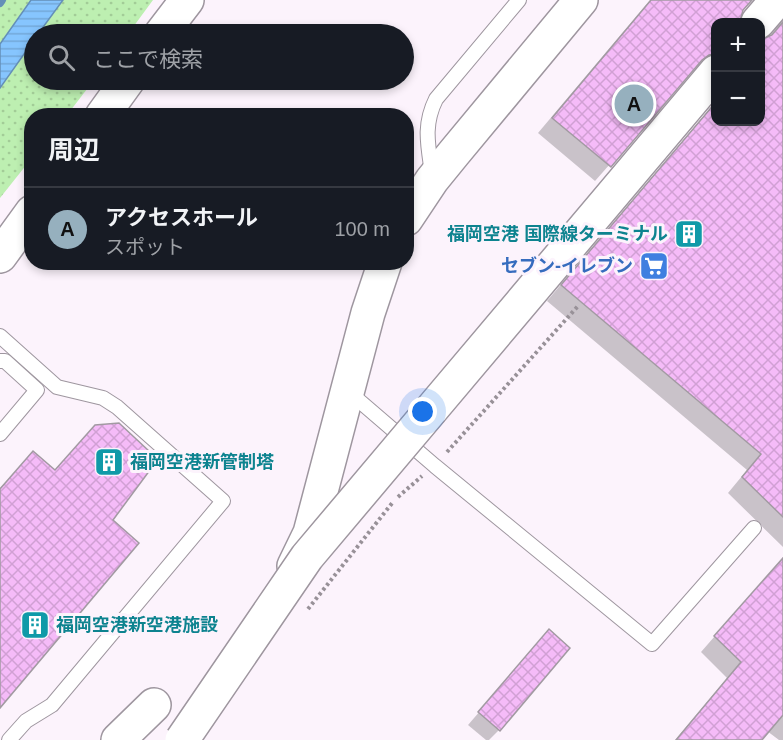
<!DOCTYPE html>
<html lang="ja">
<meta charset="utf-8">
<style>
:root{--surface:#171b24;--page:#20242c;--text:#f1f3f6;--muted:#9ea1a6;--line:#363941;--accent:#96b0be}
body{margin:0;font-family:Helvetica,"Noto Sans JP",sans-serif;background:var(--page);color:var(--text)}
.controls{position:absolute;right:18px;top:18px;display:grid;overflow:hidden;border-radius:12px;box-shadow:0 3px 9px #0003}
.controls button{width:54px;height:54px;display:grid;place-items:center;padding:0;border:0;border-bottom:2px solid var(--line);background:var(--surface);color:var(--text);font:30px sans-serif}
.you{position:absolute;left:423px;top:412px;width:21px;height:21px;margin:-15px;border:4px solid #fff;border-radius:50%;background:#1a73e8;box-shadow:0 0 0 9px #1a73e833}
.badge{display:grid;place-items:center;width:39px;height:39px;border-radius:50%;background:var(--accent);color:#111;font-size:20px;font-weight:700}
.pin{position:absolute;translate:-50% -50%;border:3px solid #fff;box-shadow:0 2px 6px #0006}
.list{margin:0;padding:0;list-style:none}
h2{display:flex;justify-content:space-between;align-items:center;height:78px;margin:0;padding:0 24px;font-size:26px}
h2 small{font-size:20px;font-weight:400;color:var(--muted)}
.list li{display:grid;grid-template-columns:39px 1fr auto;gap:18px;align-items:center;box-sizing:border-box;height:84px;padding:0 24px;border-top:2px solid var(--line)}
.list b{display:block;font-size:22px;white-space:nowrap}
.list p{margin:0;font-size:20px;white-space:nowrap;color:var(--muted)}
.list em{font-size:20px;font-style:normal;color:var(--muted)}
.icon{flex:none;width:33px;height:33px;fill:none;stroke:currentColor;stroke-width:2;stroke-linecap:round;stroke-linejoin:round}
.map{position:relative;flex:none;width:783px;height:740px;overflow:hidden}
.search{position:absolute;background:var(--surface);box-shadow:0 3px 9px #0003;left:24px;top:24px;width:390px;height:66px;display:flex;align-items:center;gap:15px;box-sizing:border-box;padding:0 21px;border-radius:33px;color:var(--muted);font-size:22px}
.panel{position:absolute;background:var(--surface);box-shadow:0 3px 9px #0003;left:24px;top:108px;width:390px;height:162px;border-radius:24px}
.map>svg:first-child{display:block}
</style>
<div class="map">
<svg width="783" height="740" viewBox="0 0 783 740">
<defs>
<pattern id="grass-dots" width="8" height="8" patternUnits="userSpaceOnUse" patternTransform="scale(1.5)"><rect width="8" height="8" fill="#bdefb1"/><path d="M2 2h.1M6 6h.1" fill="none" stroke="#a2cc97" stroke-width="1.8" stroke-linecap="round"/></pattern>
<pattern id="water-rules" width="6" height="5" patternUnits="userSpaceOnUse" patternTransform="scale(1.5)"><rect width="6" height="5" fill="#86c5fe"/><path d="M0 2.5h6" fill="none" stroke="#73a8d9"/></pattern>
<pattern id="building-cross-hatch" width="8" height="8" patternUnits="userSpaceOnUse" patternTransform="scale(1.5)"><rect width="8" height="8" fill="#f5bbf8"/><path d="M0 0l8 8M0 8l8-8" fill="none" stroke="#d1a0d4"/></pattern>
</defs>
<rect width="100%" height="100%" fill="#fcf3fc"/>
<path fill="url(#grass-dots)" d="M 0,0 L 153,0 L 128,34 L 34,34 L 34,80 L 94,80 L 67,115 L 32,116 L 31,159 L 0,198 Z"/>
<path fill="url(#water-rules)" stroke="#648fb8" stroke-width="1.5" d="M 31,0 L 63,0 L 38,34 L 34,34 L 34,40 L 0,88 L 0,44 Z"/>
<g fill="#0003">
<path d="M 650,0 L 750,0 L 742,9 L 738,22 L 716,22 L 716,76 L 704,68 L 694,69 L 595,181 L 538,133 Z"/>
<path d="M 783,0 L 783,547 L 728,493 L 747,470 L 547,301 L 716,101 L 716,122 L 760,122 L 768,39 L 781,20 Z"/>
<path d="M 95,426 L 111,520 L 0,705 L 0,488 L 33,453 L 54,471 Z"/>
<path d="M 783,558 L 783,740 L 779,740 L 767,731 L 760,740 L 675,740 L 727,678 L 701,652 Z"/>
<path d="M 549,631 L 499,730 L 489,740 L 486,740 L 468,725 Z"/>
</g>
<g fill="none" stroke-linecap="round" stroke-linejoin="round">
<path stroke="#648fb8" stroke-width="8" d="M 0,3 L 2,0"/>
</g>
<g fill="url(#building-cross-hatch)" stroke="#a29aa2" stroke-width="1.5">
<path d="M 651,0 L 752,0 L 743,10 L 740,22 L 716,22 L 716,54 L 709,55 L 702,60 L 611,167 L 552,118 Z"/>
<path d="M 783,22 L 783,517 L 742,477 L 761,454 L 561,285 L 716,102 L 716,122 L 760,122 L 760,40 L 772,35 Z"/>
<path d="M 119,423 L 149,451 L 150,470 L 113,520 L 139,543 L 0,708 L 0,489 L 33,451 L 55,470 L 95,425 Z"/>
<path d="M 783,558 L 783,715 L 762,740 L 676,740 L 741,662 L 714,636 Z"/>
<path d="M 549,629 L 570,648 L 500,731 L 478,712 Z"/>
</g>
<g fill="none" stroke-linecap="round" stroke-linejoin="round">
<g stroke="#9e969f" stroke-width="16">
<g id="service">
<path d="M 432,173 C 428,145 423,125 436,99 L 519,0"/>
<path d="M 0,336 L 57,387 L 103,398 L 117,407 L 223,501 L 52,705 L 26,721 L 9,740"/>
<path d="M 0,361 L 5,361 L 37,390 L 0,434"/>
<path d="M 349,392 L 435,466 L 652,644 L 754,528"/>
</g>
</g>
<g stroke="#9e969f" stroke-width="36">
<g id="tertiary">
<path d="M 758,22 L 777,0"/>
<path d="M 161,34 L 187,0"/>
<path d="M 102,116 L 128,80"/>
<path d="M 406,219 L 432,180 L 454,153 L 581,0"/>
<path d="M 0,256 L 32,212"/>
<path d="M 431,410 L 716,72"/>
<path d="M 294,566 L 310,533 L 368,313 L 385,262"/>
<path d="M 118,740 L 154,705"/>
</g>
</g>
<g stroke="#989198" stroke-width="4" stroke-dasharray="3 3" stroke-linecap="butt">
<path d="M 447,452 L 578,306"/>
<path d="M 398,497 L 422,476"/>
<path d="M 308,609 L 393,502"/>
</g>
<use href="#service" stroke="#fff" stroke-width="14"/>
<use href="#tertiary" stroke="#fff" stroke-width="33"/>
<g stroke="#9e969f" stroke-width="36" stroke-linecap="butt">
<path id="tertiary-bridge" d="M 182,740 L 307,557 L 431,410"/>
</g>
<use href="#tertiary-bridge" stroke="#fff" stroke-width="33"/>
</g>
<defs>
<g id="building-square" transform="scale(1.5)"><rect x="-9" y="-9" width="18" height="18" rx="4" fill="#0f9aa8" stroke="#fcf3fc"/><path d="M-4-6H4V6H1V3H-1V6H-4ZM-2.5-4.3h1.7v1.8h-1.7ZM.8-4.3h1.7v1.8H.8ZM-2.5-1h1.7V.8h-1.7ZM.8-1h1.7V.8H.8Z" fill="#fff"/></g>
<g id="supermarket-square" transform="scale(1.5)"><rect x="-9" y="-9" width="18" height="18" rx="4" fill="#3f7fe0" stroke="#fcf3fc"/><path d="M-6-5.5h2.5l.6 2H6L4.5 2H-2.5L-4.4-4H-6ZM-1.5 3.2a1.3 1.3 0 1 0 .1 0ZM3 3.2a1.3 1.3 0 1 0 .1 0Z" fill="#fff"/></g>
</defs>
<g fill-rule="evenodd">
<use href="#building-square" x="689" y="234"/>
<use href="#supermarket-square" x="654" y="266"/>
<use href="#building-square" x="109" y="462"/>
<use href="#building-square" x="35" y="625"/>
</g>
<g text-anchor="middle" stroke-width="6" stroke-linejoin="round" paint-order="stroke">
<g font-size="18" font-weight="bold" fill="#0d838f" stroke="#fcf3fc" text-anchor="start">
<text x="668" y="240" text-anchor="end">福岡空港 国際線ターミナル</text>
<text x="130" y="468">福岡空港新管制塔</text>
<text x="56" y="631">福岡空港新空港施設</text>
</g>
<g font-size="18" font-weight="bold" fill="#366cbe" stroke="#fcf3fc" text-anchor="end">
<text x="633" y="272">セブン-イレブン</text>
</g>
</g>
</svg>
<div class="controls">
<button>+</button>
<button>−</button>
</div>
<div class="you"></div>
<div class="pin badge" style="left:634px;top:104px">A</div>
<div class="search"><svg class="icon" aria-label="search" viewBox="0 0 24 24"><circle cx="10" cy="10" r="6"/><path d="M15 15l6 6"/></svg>ここで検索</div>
<section class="panel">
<h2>周辺<small></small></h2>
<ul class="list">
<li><span class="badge">A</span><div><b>アクセスホール</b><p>スポット</p></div><em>100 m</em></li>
</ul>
</section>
</div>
